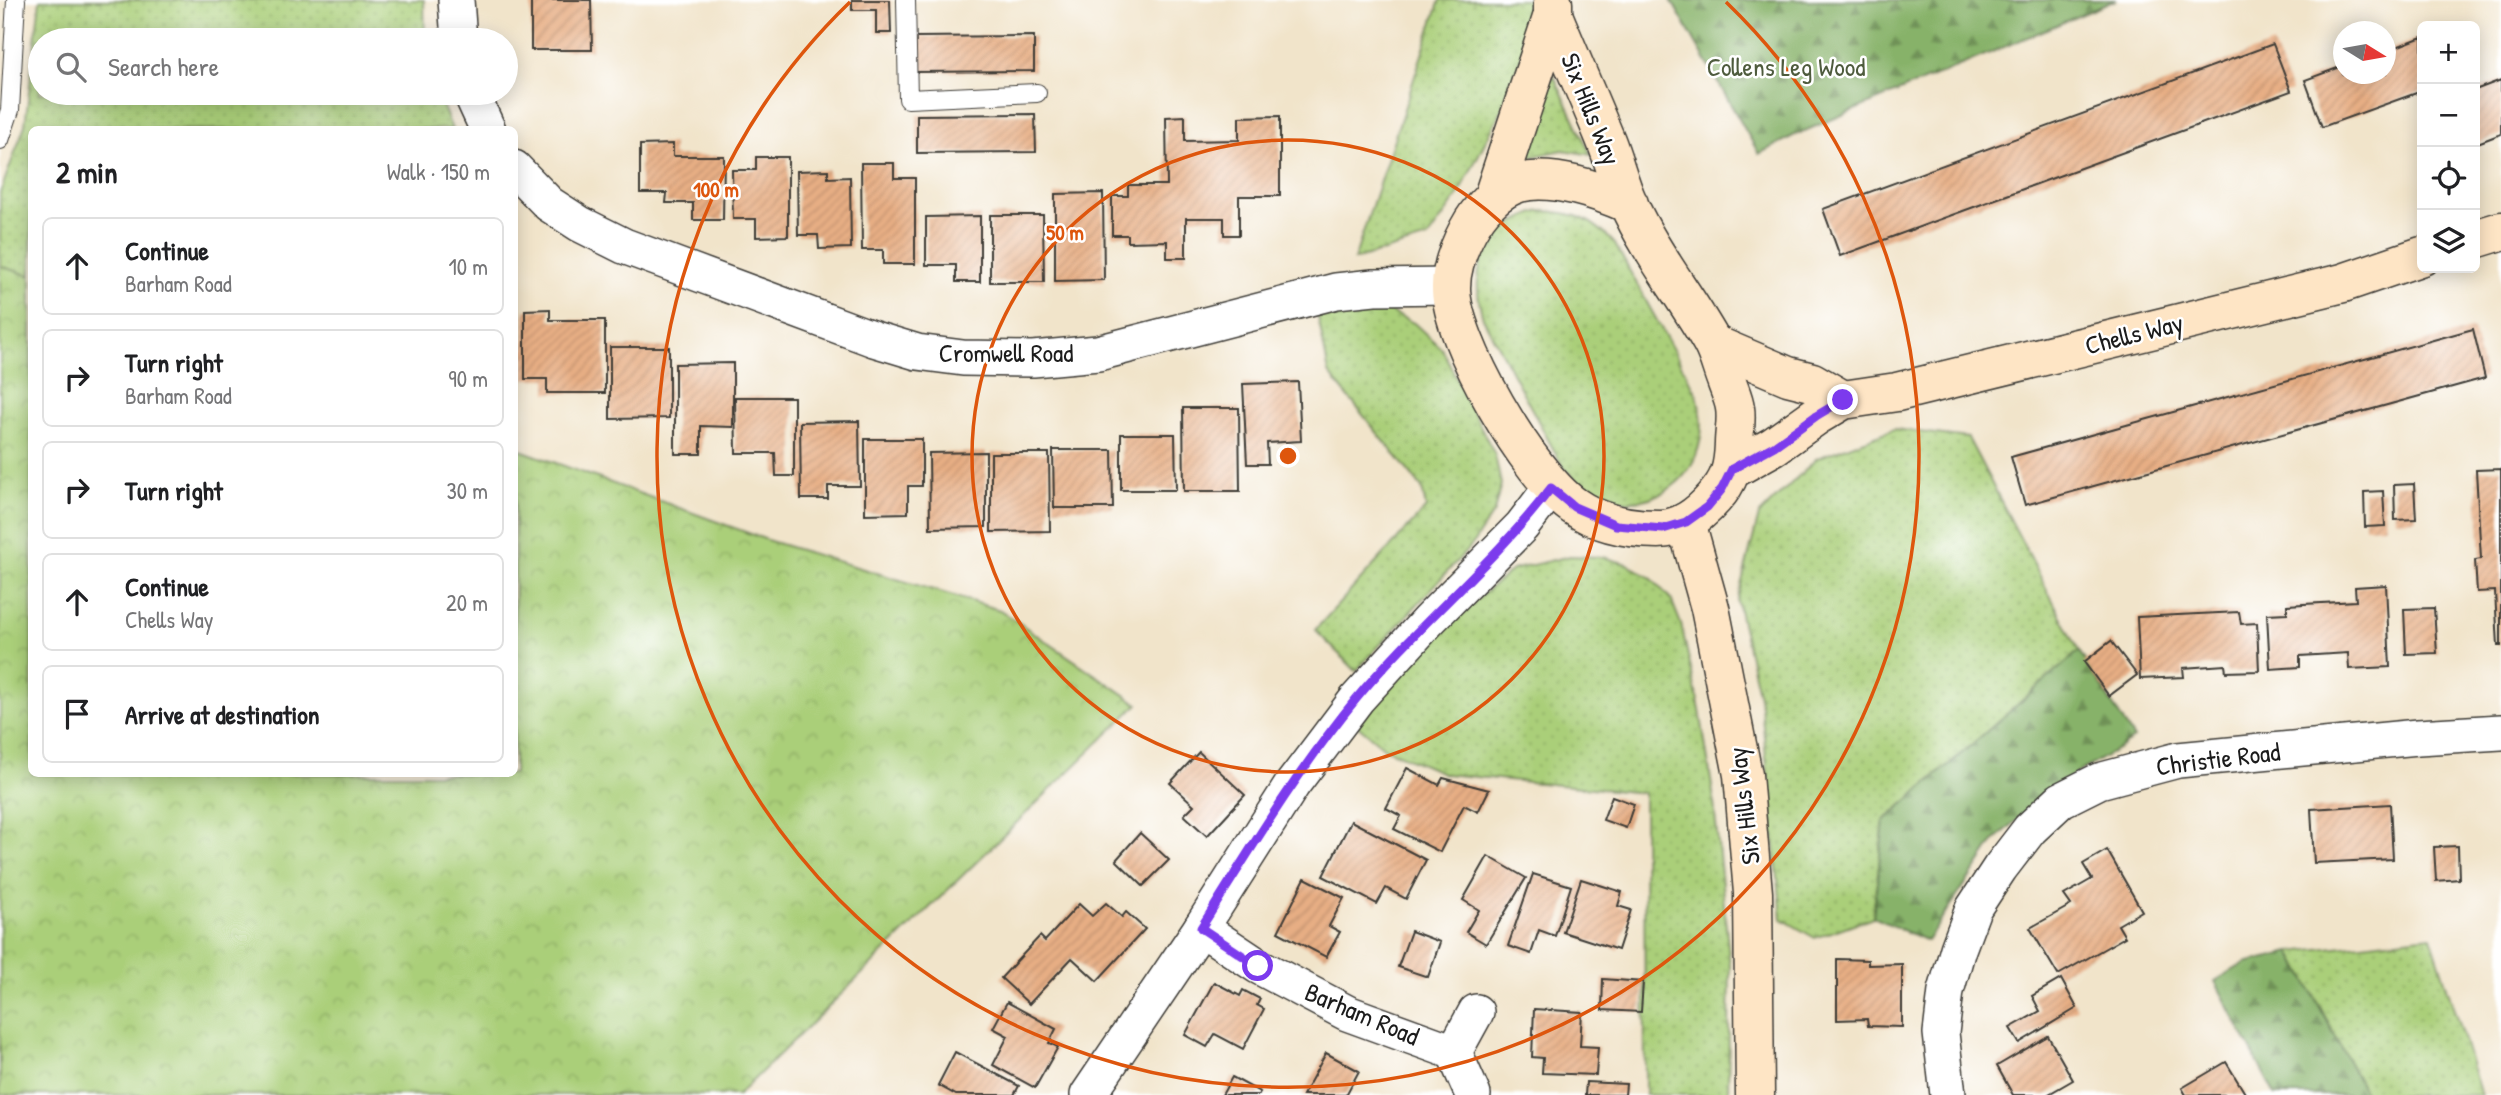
<!DOCTYPE html>
<meta charset="utf-8">
<style>
:root{--surface:#fff;--page:#f6f6f6;--text:#202124;--muted:#757577;--line:#e0e0e0}
body{margin:0;font-family:"Patrick Hand",sans-serif;background:var(--page);color:var(--text)}
.controls{position:absolute;right:21px;top:21px;display:grid;overflow:hidden;border-radius:10px;box-shadow:0 4px 18px #0003}
.controls button{width:63px;height:63px;display:grid;place-items:center;padding:0;border:0;border-bottom:2px solid var(--line);background:var(--surface);color:var(--text);font:35px sans-serif}
.compass{position:absolute;left:2333px;top:21px;width:63px;height:63px;border-radius:50%;background:var(--surface);box-shadow:0 4px 18px #0003;rotate:101deg}
.stop{position:absolute;width:21px;height:21px;margin:-16px;border:5px solid #7c3aed;border-radius:50%;background:#fff}
.stop.end{background:#7c3aed;border-color:#fff;box-shadow:0 2px 7px #0008}
.list{margin:0;padding:0;list-style:none}
h2{display:flex;justify-content:space-between;align-items:center;height:91px;margin:0;padding:0 28px;font-size:30px}
h2 small{font-size:23px;font-weight:400;color:var(--muted)}
.list li{display:grid;grid-template-columns:46px 1fr auto;gap:21px;align-items:center;box-sizing:border-box;height:98px;margin:0 14px 14px;padding:0 14px;border:2px solid var(--line);border-radius:10px}
.list b{display:block;font-size:26px;white-space:nowrap}
.list p{margin:0;font-size:23px;white-space:nowrap;color:var(--muted)}
.list em{font-size:23px;font-style:normal;color:var(--muted)}
.icon{flex:none;width:38px;height:38px;fill:none;stroke:currentColor;stroke-width:2;stroke-linecap:round;stroke-linejoin:round}
.map{position:relative;flex:none;width:2501px;height:1095px;overflow:hidden}
.search{position:absolute;background:var(--surface);box-shadow:0 4px 18px #0003;left:28px;top:28px;width:490px;height:77px;display:flex;align-items:center;gap:18px;box-sizing:border-box;padding:0 24px;border-radius:38px;color:var(--muted);font-size:26px}
.panel{position:absolute;background:var(--surface);box-shadow:0 4px 18px #0003;left:28px;top:126px;width:490px;height:651px;border-radius:10px}
.map>svg:first-child{display:block}
</style>
<div class="map">
<svg width="2501" height="1095" viewBox="0 0 2501 1095">
<defs>
<pattern id="grass-dots" width="8" height="8" patternUnits="userSpaceOnUse" patternTransform="scale(1.75)"><rect width="8" height="8" fill="#aacf79"/><path d="M2 2h.1M6 6h.1" fill="none" stroke="#92b168" stroke-width="1.8" stroke-linecap="round"/></pattern>
<pattern id="forest-firs" width="22" height="20" patternUnits="userSpaceOnUse" patternTransform="scale(1.75)"><rect width="22" height="20" fill="#87b269"/><path d="M5 1l3.5 6h-7zM16 11l3.5 6h-7z" fill="#6e9056"/></pattern>
<pattern id="park-crowns" width="20" height="18" patternUnits="userSpaceOnUse" patternTransform="scale(1.75)"><rect width="20" height="18" fill="#aacf79"/><path d="M2 6a3 3 0 1 1 6 0M12 15a3 3 0 1 1 6 0" fill="none" stroke="#92b168"/></pattern>
<pattern id="building-hatch" width="6" height="6" patternUnits="userSpaceOnUse" patternTransform="scale(1.75)"><rect width="6" height="6" fill="#e7ae84"/><path d="M-1 1l2-2M0 6l6-6M5 7l2-2" fill="none" stroke="#c69571"/></pattern>
</defs>
<rect width="100%" height="100%" fill="#fff"/>
<filter id="ink" filterUnits="userSpaceOnUse"><feTurbulence type="fractalNoise" baseFrequency=".0143" numOctaves="2"/><feDisplacementMap in="SourceGraphic" scale="14" xChannelSelector="R" yChannelSelector="G"/><feConvolveMatrix kernelMatrix="1 2 1 2 8 2 1 2 1" color-interpolation-filters="sRGB"/></filter>
<filter id="wash" filterUnits="userSpaceOnUse"><feTurbulence type="fractalNoise" baseFrequency=".00686" numOctaves="4" result="noise"/><feDisplacementMap in="SourceGraphic" scale="28" xChannelSelector="R" yChannelSelector="G"/><feGaussianBlur stdDeviation="1.57" result="paint"/><feColorMatrix in="noise" values="0 0 0 0 0 0 0 0 0 0 0 0 0 0 0 0 0 1.4 0 .05"/><feComposite in="paint" operator="in"/></filter>
<g filter="url(#wash)">
<rect width="100%" height="100%" fill="#f1e4ca"/>
<g fill="url(#grass-dots)" stroke="#63764a" stroke-width="2">
<path d="M 40,0 L 424,0 L 425,40 L 40,40 L 40,93 L 437,93 L 452,129 L 32,130 L 31,276 L 0,266 L 0,193 L 25,125 Z"/>
<path d="M 1440,0 L 1533,0 L 1527,42 L 1501,111 L 1457,197 L 1428,238 L 1354,260 Z"/>
<path d="M 1553,74 L 1591,155 L 1563,150 L 1522,159 Z"/>
<path d="M 1541,211 C 1576,212 1592,219 1615,244 L 1696,392 C 1728,488 1616,544 1559,460 L 1483,318 C 1467,264 1488,227 1541,211 Z"/>
<path d="M 1370,302 L 1414,323 L 1442,349 L 1495,455 L 1501,484 L 1494,512 L 1472,545 L 1356,671 L 1315,630 L 1426,508 L 1422,488 L 1329,373 L 1317,312 Z"/>
<path d="M 1894,429 L 1968,438 L 2079,651 L 1884,821 L 1873,917 L 1815,938 L 1782,919 L 1761,706 L 1737,601 L 1759,515 L 1817,458 Z"/>
<path d="M 1570,556 L 1603,557 L 1627,564 L 1651,578 L 1671,599 L 1681,624 L 1700,710 L 1713,793 L 1730,966 L 1728,1095 L 1645,1095 L 1644,793 L 1445,774 L 1386,749 L 1357,725 L 1444,626 L 1512,570 Z"/>
<path d="M 2431,936 L 2481,1095 L 2366,1095 L 2291,952 Z"/>
</g>
<g fill="url(#forest-firs)" stroke="#526742" stroke-width="2">
<path d="M 1671,0 L 2116,0 L 1795,135 L 1759,154 Z"/>
<path d="M 2079,651 L 2134,739 L 2053,788 L 1995,840 L 1927,941 L 1873,917 L 1884,821 Z"/>
<path d="M 2291,952 L 2366,1095 L 2275,1095 L 2215,981 L 2245,963 Z"/>
</g>
<path fill="url(#park-crowns)" stroke="#63764a" stroke-width="2" d="M 0,266 L 31,276 L 32,774 L 514,774 L 515,448 L 770,541 L 1000,610 L 1138,704 L 738,1095 L 0,1095 Z"/>
<g id="blocks">
<g fill="url(#building-hatch)">
<path d="M 531,0 L 591,0 L 592,50 L 531,50 Z"/>
<path d="M 852,0 L 890,0 L 891,33 L 876,33 L 876,10 L 852,10 Z"/>
<path d="M 1034,36 L 1034,71 L 914,72 L 914,37 Z"/>
<path d="M 2422,37 L 2422,91 L 2322,127 L 2305,80 L 2343,66 L 2343,74 L 2386,74 L 2386,51 Z"/>
<path d="M 2273,44 L 2291,91 L 1840,256 L 1823,209 Z"/>
<path d="M 2501,80 L 2501,134 L 2475,144 L 2475,90 Z"/>
<path d="M 1035,114 L 1036,152 L 917,153 L 917,115 Z"/>
<path d="M 1185,116 L 1185,141 L 1239,140 L 1239,117 L 1280,116 L 1280,196 L 1239,196 L 1239,235 L 1224,235 L 1224,218 L 1186,218 L 1186,258 L 1167,258 L 1167,241 L 1128,242 L 1128,235 L 1112,235 L 1112,196 L 1128,196 L 1128,185 L 1167,185 L 1166,117 Z"/>
<path d="M 673,144 L 673,156 L 724,156 L 723,220 L 693,220 L 693,203 L 666,203 L 667,193 L 640,193 L 640,145 Z"/>
<path d="M 756,157 L 788,157 L 788,236 L 756,237 L 756,219 L 733,219 L 732,170 L 756,170 Z"/>
<path d="M 861,163 L 894,163 L 894,178 L 915,178 L 915,264 L 883,264 L 883,250 L 862,250 Z"/>
<path d="M 828,170 L 828,178 L 850,177 L 851,248 L 819,249 L 818,235 L 798,235 L 797,171 Z"/>
<path d="M 1103,193 L 1104,280 L 1055,281 L 1055,194 Z"/>
<path d="M 990,215 L 1043,215 L 1044,282 L 990,282 Z"/>
<path d="M 980,216 L 980,282 L 956,282 L 956,265 L 926,265 L 926,217 Z"/>
<path d="M 550,309 L 550,320 L 605,320 L 605,393 L 547,393 L 547,379 L 525,379 L 525,310 Z"/>
<path d="M 2473,329 L 2485,378 L 2025,505 L 2011,457 Z"/>
<path d="M 610,347 L 669,347 L 669,418 L 610,419 Z"/>
<path d="M 733,363 L 733,427 L 701,426 L 701,454 L 675,454 L 675,364 Z"/>
<path d="M 1298,382 L 1301,441 L 1267,443 L 1268,464 L 1247,464 L 1243,384 Z"/>
<path d="M 735,397 L 794,397 L 794,476 L 776,476 L 775,453 L 736,453 Z"/>
<path d="M 1183,408 L 1239,408 L 1240,491 L 1184,491 Z"/>
<path d="M 859,421 L 860,486 L 828,486 L 828,499 L 801,499 L 800,422 Z"/>
<path d="M 1121,434 L 1175,434 L 1176,490 L 1121,490 Z"/>
<path d="M 865,439 L 922,439 L 922,486 L 908,486 L 908,513 L 865,514 Z"/>
<path d="M 1053,450 L 1112,450 L 1113,508 L 1054,508 Z"/>
<path d="M 986,452 L 986,527 L 930,528 L 929,453 Z"/>
<path d="M 991,453 L 1049,453 L 1050,531 L 991,532 Z"/>
<path d="M 2501,469 L 2501,646 L 2498,646 L 2495,591 L 2477,592 L 2475,560 L 2481,559 L 2476,470 Z"/>
<path d="M 2414,484 L 2416,519 L 2395,520 L 2394,485 Z"/>
<path d="M 2383,491 L 2385,526 L 2365,527 L 2364,492 Z"/>
<path d="M 2386,585 L 2390,667 L 2349,669 L 2348,653 L 2300,656 L 2300,667 L 2270,669 L 2267,614 L 2287,613 L 2287,605 L 2356,601 L 2355,587 Z"/>
<path d="M 2434,608 L 2437,653 L 2406,654 L 2404,609 Z"/>
<path d="M 2239,612 L 2241,624 L 2257,623 L 2259,671 L 2226,672 L 2225,665 L 2183,668 L 2184,677 L 2140,679 L 2137,617 Z"/>
<path d="M 2111,641 L 2137,675 L 2109,696 L 2084,662 Z"/>
<path d="M 1199,752 L 1245,795 L 1207,836 L 1184,815 L 1194,805 L 1170,783 Z"/>
<path d="M 1407,768 L 1439,785 L 1443,778 L 1489,790 L 1478,812 L 1464,805 L 1440,852 L 1394,829 L 1401,816 L 1386,808 Z"/>
<path d="M 1612,796 L 1634,804 L 1626,828 L 1603,820 Z"/>
<path d="M 2390,804 L 2393,859 L 2314,863 L 2311,809 Z"/>
<path d="M 1351,821 L 1426,860 L 1406,899 L 1386,888 L 1377,904 L 1323,876 Z"/>
<path d="M 1140,833 L 1169,860 L 1143,886 L 1116,860 Z"/>
<path d="M 2458,846 L 2459,879 L 2436,881 L 2434,847 Z"/>
<path d="M 2107,850 L 2142,911 L 2118,925 L 2125,937 L 2058,975 L 2030,928 L 2071,905 L 2064,895 L 2092,879 L 2083,864 Z"/>
<path d="M 1488,856 L 1526,878 L 1486,944 L 1466,932 L 1479,910 L 1463,900 Z"/>
<path d="M 1533,874 L 1571,886 L 1555,936 L 1539,930 L 1531,954 L 1508,946 Z"/>
<path d="M 1305,878 L 1344,898 L 1329,926 L 1340,932 L 1326,957 L 1278,932 Z"/>
<path d="M 1581,879 L 1622,892 L 1618,906 L 1631,910 L 1618,950 L 1563,932 Z"/>
<path d="M 1106,903 L 1122,917 L 1126,912 L 1145,929 L 1097,981 L 1072,958 L 1029,1004 L 1001,978 L 1040,936 L 1045,941 L 1079,904 L 1092,916 Z"/>
<path d="M 1411,931 L 1440,942 L 1428,977 L 1398,967 Z"/>
<path d="M 1837,959 L 1868,960 L 1868,965 L 1902,964 L 1902,1027 L 1868,1026 L 1867,1019 L 1837,1020 Z"/>
<path d="M 1603,979 L 1643,982 L 1641,1012 L 1602,1010 Z"/>
<path d="M 2061,979 L 2077,1008 L 2019,1043 L 2010,1028 L 2040,1011 L 2032,996 Z"/>
<path d="M 1214,982 L 1240,996 L 1243,990 L 1260,999 L 1257,1005 L 1264,1009 L 1243,1049 L 1215,1034 L 1207,1047 L 1185,1035 Z"/>
<path d="M 1007,1002 L 1056,1029 L 1049,1043 L 1058,1047 L 1035,1088 L 993,1065 L 1008,1036 L 993,1028 Z"/>
<path d="M 1534,1009 L 1582,1012 L 1580,1046 L 1598,1047 L 1596,1075 L 1542,1073 L 1543,1058 L 1532,1057 Z"/>
<path d="M 2048,1036 L 2073,1080 L 2047,1095 L 2013,1095 L 1997,1066 Z"/>
<path d="M 955,1052 L 1019,1086 L 1014,1095 L 956,1095 L 938,1085 Z"/>
<path d="M 1326,1053 L 1359,1071 L 1346,1095 L 1303,1095 Z"/>
<path d="M 2226,1062 L 2246,1095 L 2186,1095 L 2182,1088 Z"/>
<path d="M 1232,1077 L 1260,1092 L 1258,1095 L 1222,1095 Z"/>
<path d="M 1586,1082 L 1626,1084 L 1625,1095 L 1585,1095 Z"/>
</g>
</g>
</g>
<g filter="url(#ink)">
<use href="#blocks" fill-opacity="0" stroke="#3c3a36" stroke-width="2"/>
<g fill="none" stroke-linecap="round" stroke-linejoin="round">
<g stroke="#3c3a36" stroke-width="20">
<g id="lane">
<path d="M 906,0 L 908,99 L 1037,93"/>
<path d="M 0,140 L 10,110 L 16,0"/>
</g>
</g>
<g stroke="#3c3a36" stroke-width="38">
<g id="street">
<path d="M 456,0 L 459,40"/>
<path d="M 471,93 L 488,130"/>
<path d="M 514,168 L 549,204 L 580,224 L 624,246 L 874,339 L 917,352 L 963,358 L 1033,359 L 1098,353 L 1336,291 L 1374,287 L 1450,286"/>
<path d="M 1201,928 L 1258,966 L 1347,1013 L 1454,1052"/>
<path d="M 1088,1095 L 1201,928 L 1292,785 L 1357,699 L 1428,621 L 1522,526 L 1551,488"/>
<path d="M 1473,1095 L 1454,1052 L 1476,1012"/>
<path d="M 1948,1095 L 1941,1033 L 1946,991 L 1958,949 L 1973,909 L 2000,868 L 2030,829 L 2061,800 L 2099,781 L 2178,760 L 2418,737 L 2501,732"/>
</g>
</g>
<g stroke="#3c3a36" stroke-width="41">
<g id="secondary">
<path d="M 1553,15 C 1570,57 1589,99 1606,141 C 1614,161 1619,183 1628,203 C 1650,252 1685,295 1711,341 C 1718,353 1721,367 1726,380 C 1729,389 1734,399 1735,408 C 1737,420 1734,433 1734,444 C 1733,468 1730,480 1714,498 C 1700,514 1681,529 1659,529 C 1629,529 1598,523 1574,506 C 1530,476 1450,340 1451,287 C 1451,268 1459,247 1468,230 C 1478,211 1497,189 1519,183 C 1552,174 1600,191 1629,204"/>
<path d="M 1493,197 L 1553,15 L 1553,3"/>
<path d="M 2475,239 L 2501,231"/>
<path d="M 1713,344 L 1788,376 L 1812,382 L 1843,400"/>
<path d="M 1733,469 L 1774,446 L 1816,416 L 1843,400 L 1897,392 L 2343,283 L 2422,256"/>
<path d="M 1686,522 L 1710,608 L 1743,775 L 1753,893 L 1755,1095"/>
</g>
</g>
<use href="#lane" stroke="#fff" stroke-width="18"/>
<use href="#street" stroke="#fff" stroke-width="35"/>
<use href="#secondary" stroke="#fee5c5" stroke-width="38"/>
</g>
</g>
<g fill="none" stroke-linecap="round" stroke-linejoin="round" filter="url(#ink)">
<path stroke="#7c3aed" stroke-width="9" d="M 1258,966 L 1201,928 C 1250,850 1298,770 1356,699 C 1417,625 1493,564 1551,488 L 1574,507 L 1616,525 L 1663,529 L 1686,522 L 1707,507 L 1722,489 L 1732,469 L 1774,446 L 1816,416 L 1843,400"/>
</g>
<g fill="none" stroke="#de560d" stroke-width="3.5">
<circle cx="1288" cy="456" r="316"/>
<path d="M1726 2A631 631 0 1 1 850 2"/>
</g>
<g text-anchor="middle" stroke-width="5" stroke-linejoin="round" paint-order="stroke">
<g font-size="26" fill="#4e5b3d" stroke="#fff">
<text x="1786" y="76">Collens Leg Wood</text>
</g>
<g font-size="26" fill="#1c1c1c" stroke="#fff">
<text transform="translate(1591 109) rotate(68)" y="9">Six Hills Way</text>
<text transform="translate(2134 334) rotate(-14)" y="9">Chells Way</text>
<text x="1006" y="362">Cromwell Road</text>
<text transform="translate(2218 759) rotate(-7)" y="9">Christie Road</text>
<text transform="translate(1744 806) rotate(-97)" y="9">Six Hills Way</text>
<text transform="translate(1362 1014) rotate(23)" y="9">Barham Road</text>
</g>
</g>
<circle cx="1288" cy="456" r="10" fill="#de560d" stroke="#fff" stroke-width="3.5"/>
<g font-size="21" text-anchor="middle" font-weight="bold" fill="#de560d" stroke="#fff" stroke-width="5" stroke-linejoin="round" paint-order="stroke">
<text x="716" y="197">100 m</text>
<text x="1065" y="240">50 m</text>
</g>
</svg>
<div class="controls">
<button>+</button>
<button>−</button>
<button><svg class="icon" aria-label="locate" viewBox="0 0 24 24"><circle cx="12" cy="12" r="6"/><path d="M12 2v4M12 18v4M2 12h4M18 12h4"/></svg></button>
<button><svg class="icon" aria-label="layers" viewBox="0 0 24 24"><path d="M12 4l9 5-9 5-9-5zM3 14l9 5 9-5"/></svg></button>
</div>
<svg class="compass" viewBox="-18 -18 36 36"><path d="M0-13l5 13h-10z" fill="#e53935"/><path d="M0 13l5-13h-10z" fill="#757577"/></svg>
<div class="stop" style="left:1258px;top:966px"></div>
<div class="stop end" style="left:1843px;top:400px"></div>
<div class="search"><svg class="icon" aria-label="search" viewBox="0 0 24 24"><circle cx="10" cy="10" r="6"/><path d="M15 15l6 6"/></svg>Search here</div>
<section class="panel">
<h2>2 min<small>Walk · 150 m</small></h2>
<ul class="list">
<li><svg class="icon" aria-label="ahead" viewBox="0 0 24 24"><path d="M12 20V5M6 11l6-6 6 6"/></svg><div><b>Continue</b><p>Barham Road</p></div><em>10 m</em></li>
<li><svg class="icon" aria-label="right" viewBox="0 0 24 24"><path d="M7 20v-9h11M14 6l5 5-5 5"/></svg><div><b>Turn right</b><p>Barham Road</p></div><em>90 m</em></li>
<li><svg class="icon" aria-label="right" viewBox="0 0 24 24"><path d="M7 20v-9h11M14 6l5 5-5 5"/></svg><div><b>Turn right</b></div><em>30 m</em></li>
<li><svg class="icon" aria-label="ahead" viewBox="0 0 24 24"><path d="M12 20V5M6 11l6-6 6 6"/></svg><div><b>Continue</b><p>Chells Way</p></div><em>20 m</em></li>
<li><svg class="icon" aria-label="arrive" viewBox="0 0 24 24"><path d="M6 21V4h12l-3 4 3 4H6"/></svg><div><b>Arrive at destination</b></div></li>
</ul>
</section>
</div>
